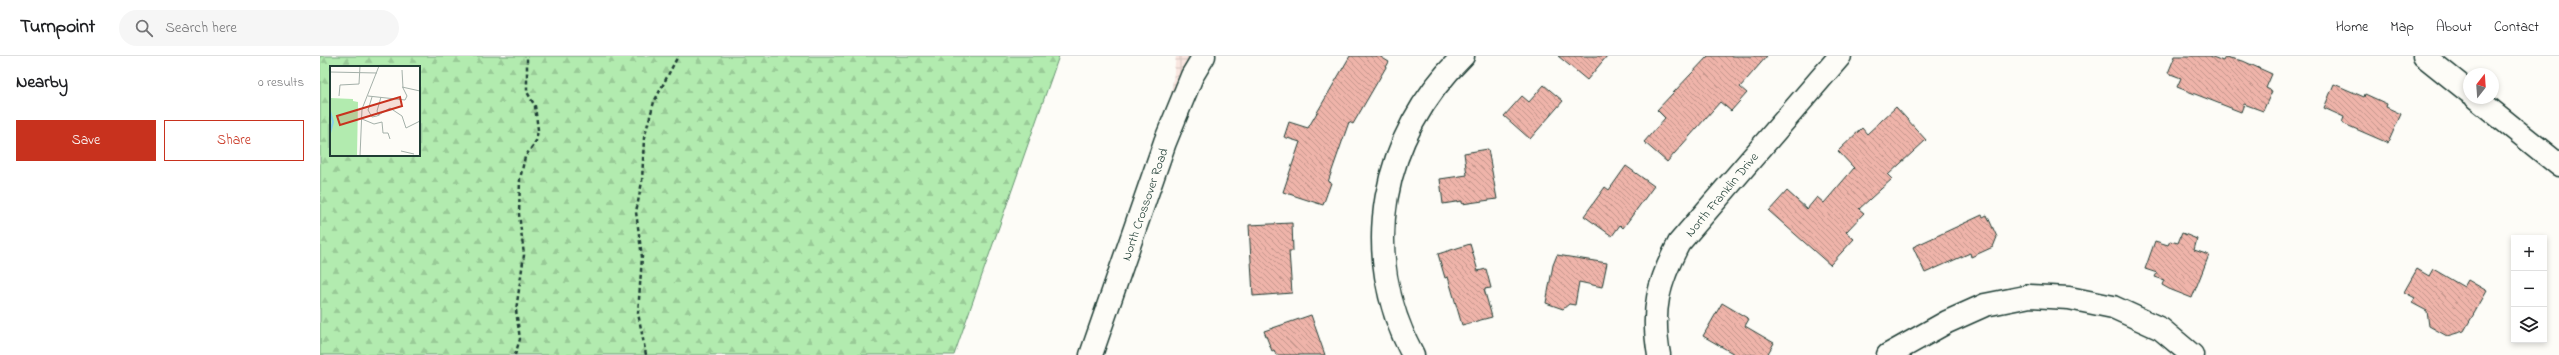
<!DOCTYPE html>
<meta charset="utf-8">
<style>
:root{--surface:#fff;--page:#f6f6f6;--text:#202124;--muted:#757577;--line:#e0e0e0;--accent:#c8321e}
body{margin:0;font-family:"Indie Flower",sans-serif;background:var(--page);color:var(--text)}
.controls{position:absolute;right:12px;bottom:12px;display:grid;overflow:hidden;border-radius:0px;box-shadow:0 2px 6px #0003}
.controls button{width:36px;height:36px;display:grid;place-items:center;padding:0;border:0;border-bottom:1px solid var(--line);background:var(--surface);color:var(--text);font:20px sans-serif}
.compass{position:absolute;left:2143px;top:12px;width:36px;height:36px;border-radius:50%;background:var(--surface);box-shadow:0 2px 6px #0003;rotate:17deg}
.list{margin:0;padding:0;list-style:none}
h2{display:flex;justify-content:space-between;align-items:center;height:52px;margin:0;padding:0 16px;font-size:17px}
h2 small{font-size:13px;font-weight:400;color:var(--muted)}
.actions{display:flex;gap:8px;padding:12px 16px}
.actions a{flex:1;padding:9px 0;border:1px solid var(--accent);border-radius:0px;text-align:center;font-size:14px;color:var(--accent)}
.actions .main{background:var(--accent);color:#fff}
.icon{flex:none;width:22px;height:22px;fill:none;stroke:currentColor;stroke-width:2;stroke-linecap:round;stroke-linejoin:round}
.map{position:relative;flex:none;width:2239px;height:299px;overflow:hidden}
header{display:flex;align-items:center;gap:24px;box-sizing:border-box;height:56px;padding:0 20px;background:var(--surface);border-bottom:1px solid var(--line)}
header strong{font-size:19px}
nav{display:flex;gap:22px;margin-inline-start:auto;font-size:14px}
.search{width:280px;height:36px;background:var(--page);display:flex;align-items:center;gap:10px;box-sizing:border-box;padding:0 14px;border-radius:22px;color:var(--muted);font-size:15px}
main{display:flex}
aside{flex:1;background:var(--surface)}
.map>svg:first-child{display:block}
</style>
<header>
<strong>Turnpoint</strong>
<div class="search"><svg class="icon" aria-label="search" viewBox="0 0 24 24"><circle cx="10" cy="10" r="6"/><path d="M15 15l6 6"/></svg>Search here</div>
<nav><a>Home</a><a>Map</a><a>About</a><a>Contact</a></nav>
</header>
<main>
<aside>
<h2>Nearby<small>0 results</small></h2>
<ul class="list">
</ul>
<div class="actions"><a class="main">Save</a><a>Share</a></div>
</aside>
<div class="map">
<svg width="2239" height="299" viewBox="0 0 2239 299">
<defs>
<pattern id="industrial-grid" width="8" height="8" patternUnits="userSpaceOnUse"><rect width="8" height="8" fill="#f9e6e0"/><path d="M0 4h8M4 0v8" fill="none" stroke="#d5c6c1"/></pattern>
<pattern id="forest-firs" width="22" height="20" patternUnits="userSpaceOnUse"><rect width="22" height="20" fill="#b2ebaf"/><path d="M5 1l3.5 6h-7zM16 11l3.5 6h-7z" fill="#99ca97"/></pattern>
<pattern id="building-back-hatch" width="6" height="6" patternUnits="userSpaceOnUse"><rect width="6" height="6" fill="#efb4aa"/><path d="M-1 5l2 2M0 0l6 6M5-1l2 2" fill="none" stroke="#c1948b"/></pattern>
</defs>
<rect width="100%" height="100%" fill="#fdfcf7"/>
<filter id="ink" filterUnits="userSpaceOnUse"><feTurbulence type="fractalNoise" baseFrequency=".025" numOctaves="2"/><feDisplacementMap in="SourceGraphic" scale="8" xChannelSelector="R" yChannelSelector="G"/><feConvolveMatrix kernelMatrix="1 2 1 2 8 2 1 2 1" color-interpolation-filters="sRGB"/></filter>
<g filter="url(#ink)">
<path fill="url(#industrial-grid)" d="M 856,0 L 884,0 L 845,86 Z"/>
<path fill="url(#forest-firs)" stroke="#689472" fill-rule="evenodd" d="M 0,0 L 739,0 L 634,299 L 0,299 ZM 11,11 L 99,11 L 99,99 L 11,99 Z"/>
<g fill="url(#building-back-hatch)" stroke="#1f3d34">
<path d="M 1030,0 L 1059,0 L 1069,6 L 1033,68 L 1029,66 L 1008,126 L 1011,127 L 1003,149 L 963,136 L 980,86 L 964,81 L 969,66 L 988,72 Z"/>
<path d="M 1238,0 L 1287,0 L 1267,24 Z"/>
<path d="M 1388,0 L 1447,0 L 1420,31 L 1427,37 L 1411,55 L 1400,46 L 1347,106 L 1324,86 L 1345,62 L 1337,54 Z"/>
<path d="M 1855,0 L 1890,0 L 1903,5 L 1905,1 L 1923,5 L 1952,18 L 1946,32 L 1952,35 L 1943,55 L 1924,48 L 1921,56 L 1857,31 L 1861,22 L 1848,17 Z"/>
<path d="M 2014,28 L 2044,41 L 2045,38 L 2067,48 L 2066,51 L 2081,58 L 2068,87 L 2022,67 L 2024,61 L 2004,52 Z"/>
<path d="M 1224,29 L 1243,45 L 1210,83 L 1184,60 L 1202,40 L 1209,46 Z"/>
<path d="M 1576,51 L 1606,84 L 1568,119 L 1572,123 L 1539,153 L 1544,157 L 1526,176 L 1534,183 L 1510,209 L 1449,155 L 1467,135 L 1487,153 L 1497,141 L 1504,147 L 1534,112 L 1518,95 L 1542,72 L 1547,78 Z"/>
<path d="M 1168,93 L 1177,143 L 1142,148 L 1142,145 L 1123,148 L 1120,123 L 1147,119 L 1144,97 Z"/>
<path d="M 1306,110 L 1334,130 L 1303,172 L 1300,169 L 1292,180 L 1264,160 L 1285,131 L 1289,134 Z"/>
<path d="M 1662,159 L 1663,161 L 1667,159 L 1677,181 L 1673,191 L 1651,201 L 1650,197 L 1605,217 L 1593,191 Z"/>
<path d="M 972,167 L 973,195 L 969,195 L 972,237 L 933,240 L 929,169 Z"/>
<path d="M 1862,177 L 1877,183 L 1874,194 L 1889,199 L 1872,242 L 1849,233 L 1842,229 L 1844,224 L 1835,221 L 1837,217 L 1825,213 L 1835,185 L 1848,189 L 1850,185 L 1858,187 Z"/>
<path d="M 1150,188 L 1158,215 L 1166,213 L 1171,232 L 1164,233 L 1172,261 L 1142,269 L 1128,221 L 1125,222 L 1118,198 Z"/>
<path d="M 1237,199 L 1287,207 L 1282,231 L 1259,226 L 1255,249 L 1249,248 L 1243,253 L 1226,247 L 1233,209 Z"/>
<path d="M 2097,213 L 2109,220 L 2113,213 L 2144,231 L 2148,224 L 2167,235 L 2144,275 L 2127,280 L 2109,270 L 2107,255 L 2092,247 L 2095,242 L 2084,236 Z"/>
<path d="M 1402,247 L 1429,263 L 1425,270 L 1454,287 L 1447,299 L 1416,299 L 1383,280 Z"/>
<path d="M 991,259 L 1005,299 L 956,299 L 954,294 L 952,295 L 944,275 Z"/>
</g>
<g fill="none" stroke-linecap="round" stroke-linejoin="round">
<g stroke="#1f3d34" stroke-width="25">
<g id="street">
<path d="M 2104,0 L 2149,36"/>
<path d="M 2156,42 L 2239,109"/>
<path d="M 1093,299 C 1038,197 1061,80 1143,0"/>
<path d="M 1339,299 C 1331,254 1338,227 1359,187 L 1520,0"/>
<path d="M 1568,299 L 1627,266 L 1665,249 L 1710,240 L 1749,242 L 1793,251 L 1841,273 L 1872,299"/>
</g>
</g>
<g stroke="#1f3d34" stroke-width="25">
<path id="primary" d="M 771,299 L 845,86 L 872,20 L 884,0"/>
</g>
<g stroke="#1f3d34" stroke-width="2.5" stroke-dasharray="4 3" stroke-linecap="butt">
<path d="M 195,299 L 200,283 L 196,254 L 204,199 L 199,158 L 200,123 L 205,101 L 216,85 L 218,74 L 215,50 L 207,36 L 207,0"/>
<path d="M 326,299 L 318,257 L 322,201 L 316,156 L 322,126 L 324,82 L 334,46 L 358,0"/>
</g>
<use href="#street" stroke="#fdfcf7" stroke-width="22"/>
<use href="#primary" stroke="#fdfcf7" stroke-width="22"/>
</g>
</g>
<g text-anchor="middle" stroke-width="3.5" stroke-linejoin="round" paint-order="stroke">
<g font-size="13" fill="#1f3d34" stroke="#fdfcf7">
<text transform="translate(1401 138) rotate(-50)" y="5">North Franklin Drive</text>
<text transform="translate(824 148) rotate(-71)" y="5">North Crossover Road</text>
</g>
</g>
<g transform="translate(10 10)">
<rect width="90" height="90" fill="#fdfcf7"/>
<path d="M 0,32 L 23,33 L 23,35 L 28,36 L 27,90 L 0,90 Z" fill="#b2ebaf"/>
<path fill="none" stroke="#89d1ea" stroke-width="2" d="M 0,45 L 3,56 L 0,67"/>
<path fill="none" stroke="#a4b0a9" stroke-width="1" d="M 0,6 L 47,7M 72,21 L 90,25M 9,30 L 10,19 L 29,18 L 30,0M 38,30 L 75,34 L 77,30 L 73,22 L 72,4M 42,31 L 38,44 L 42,51 L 47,50 L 60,42 L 72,50 L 76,62 L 90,55M 49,50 L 47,45 L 51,31M 32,53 L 44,58 L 52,56 L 53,67 L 58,67 L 60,73M 71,85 L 84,88M 30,90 L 32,43 L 49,0"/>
<path fill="#c8321e" fill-opacity="0.15" stroke="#c8321e" stroke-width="2" d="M 70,31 L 72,40 L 10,59 L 7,50 Z"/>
<rect width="90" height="90" fill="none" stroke="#1f3d34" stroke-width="2"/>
</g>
</svg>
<div class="controls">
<button>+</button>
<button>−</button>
<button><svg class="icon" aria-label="layers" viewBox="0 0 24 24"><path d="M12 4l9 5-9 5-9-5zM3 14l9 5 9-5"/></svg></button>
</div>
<svg class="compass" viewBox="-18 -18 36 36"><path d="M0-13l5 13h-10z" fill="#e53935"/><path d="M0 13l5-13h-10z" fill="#757577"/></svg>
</div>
</main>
